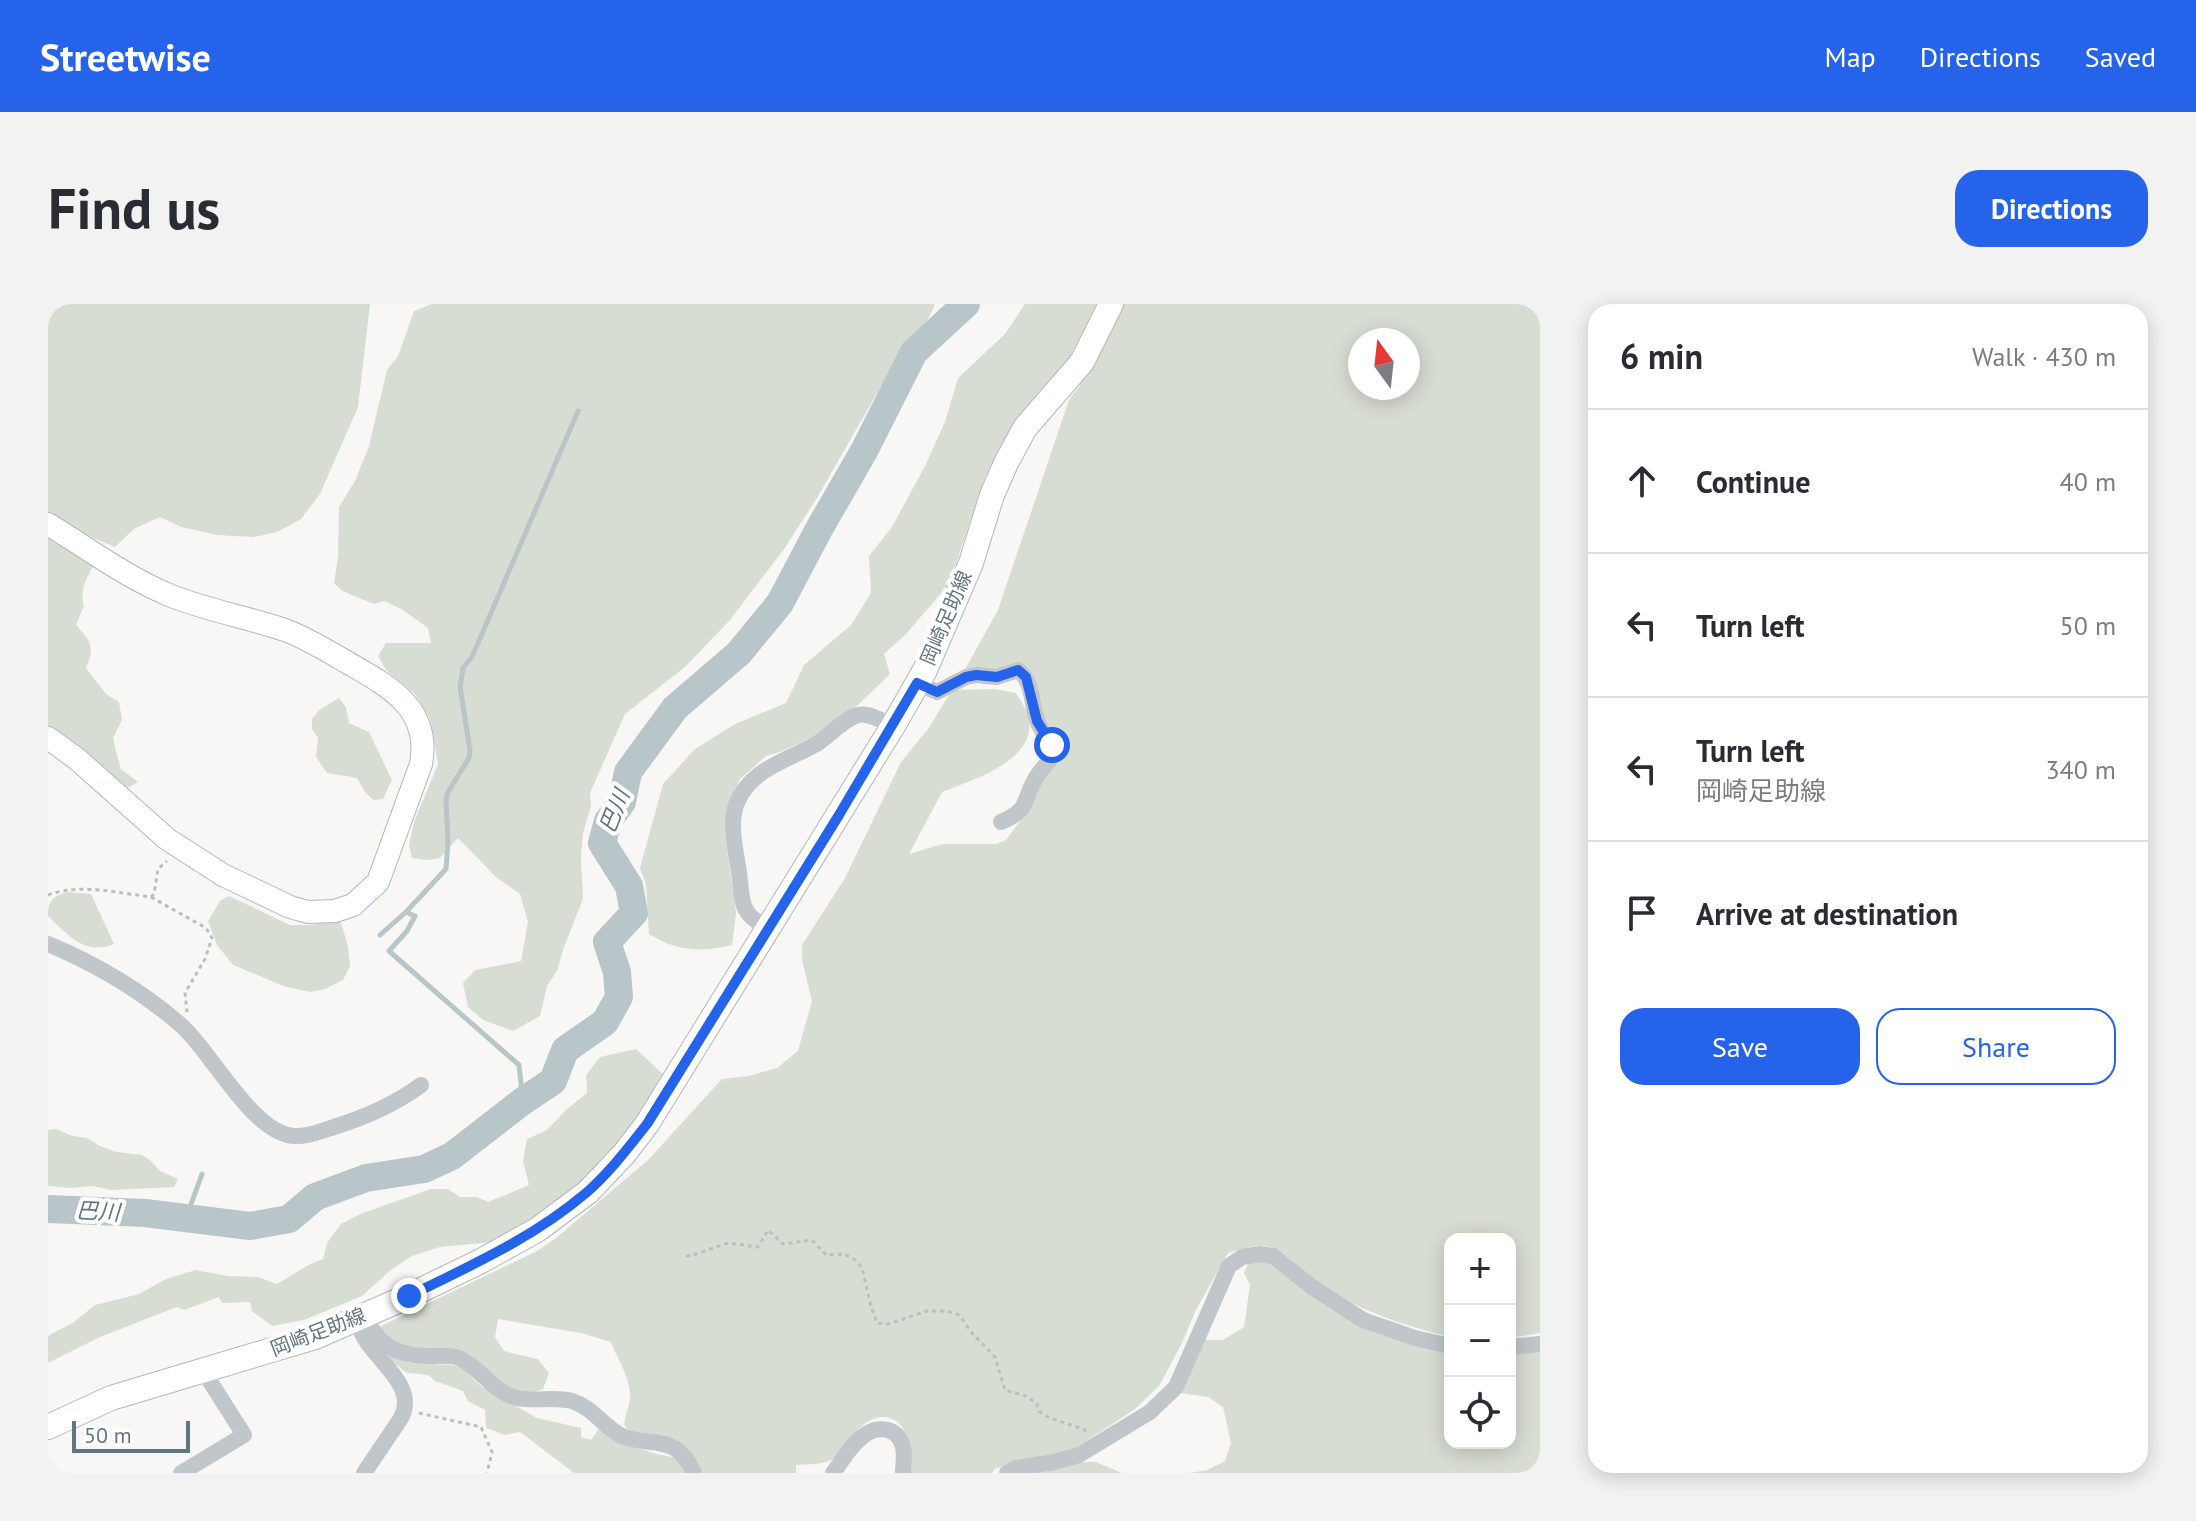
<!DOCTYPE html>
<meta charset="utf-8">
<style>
:root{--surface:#fff;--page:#f2f2f3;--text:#2b2b33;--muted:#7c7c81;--line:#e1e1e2;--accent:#2563eb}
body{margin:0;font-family:"PT Sans","Noto Sans JP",sans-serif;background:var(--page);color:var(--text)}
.controls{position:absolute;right:24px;bottom:24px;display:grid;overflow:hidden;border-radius:16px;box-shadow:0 4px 20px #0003}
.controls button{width:72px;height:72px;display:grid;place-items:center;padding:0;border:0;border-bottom:2px solid var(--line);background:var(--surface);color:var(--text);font:40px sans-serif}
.compass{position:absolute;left:1300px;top:24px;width:72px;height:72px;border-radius:50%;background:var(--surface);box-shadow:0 4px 20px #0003;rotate:345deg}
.scale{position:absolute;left:24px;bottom:20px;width:118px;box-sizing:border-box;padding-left:8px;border:4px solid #627680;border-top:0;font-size:22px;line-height:28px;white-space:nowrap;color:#627680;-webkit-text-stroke:6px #fff;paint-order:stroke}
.stop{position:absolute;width:24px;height:24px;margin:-18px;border:6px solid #2563eb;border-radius:50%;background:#fff}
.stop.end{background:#2563eb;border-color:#fff;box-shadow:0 2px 8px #0008}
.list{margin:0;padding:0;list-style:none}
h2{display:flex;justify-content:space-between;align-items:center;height:104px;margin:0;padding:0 32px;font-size:34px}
h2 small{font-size:26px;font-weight:400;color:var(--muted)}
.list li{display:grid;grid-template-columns:52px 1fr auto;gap:24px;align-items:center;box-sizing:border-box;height:144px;padding:0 32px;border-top:2px solid var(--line)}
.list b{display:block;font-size:30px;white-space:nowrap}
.list p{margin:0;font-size:26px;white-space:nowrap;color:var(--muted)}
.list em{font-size:26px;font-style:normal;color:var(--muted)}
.actions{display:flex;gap:16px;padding:24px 32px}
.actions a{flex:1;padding:18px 0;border:2px solid var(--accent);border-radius:24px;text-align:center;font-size:28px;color:var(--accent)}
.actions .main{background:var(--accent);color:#fff}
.icon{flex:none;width:44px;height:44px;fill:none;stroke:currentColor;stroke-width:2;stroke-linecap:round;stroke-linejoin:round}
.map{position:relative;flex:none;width:1492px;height:1169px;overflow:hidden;border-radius:24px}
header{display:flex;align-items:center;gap:48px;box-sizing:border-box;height:112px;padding:0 40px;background:var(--accent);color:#fff}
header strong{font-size:38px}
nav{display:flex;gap:44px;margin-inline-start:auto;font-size:28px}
.intro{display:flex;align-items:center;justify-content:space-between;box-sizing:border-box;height:192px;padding:0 48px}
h1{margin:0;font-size:56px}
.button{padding:20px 36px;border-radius:24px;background:var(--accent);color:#fff;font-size:28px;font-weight:700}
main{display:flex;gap:48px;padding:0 48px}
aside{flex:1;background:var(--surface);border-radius:24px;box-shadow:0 4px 20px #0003}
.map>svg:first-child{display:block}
</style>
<header>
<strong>Streetwise</strong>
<nav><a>Map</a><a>Directions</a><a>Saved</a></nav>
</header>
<div class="intro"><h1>Find us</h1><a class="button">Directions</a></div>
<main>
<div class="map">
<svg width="1492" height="1169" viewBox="0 0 1492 1169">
<rect width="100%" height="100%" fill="#f8f7f5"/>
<g fill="#d8ddd4" fill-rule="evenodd">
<path d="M 0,0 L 322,0 L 310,103 L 272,190 L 253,215 L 229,228 L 206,233 L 169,231 L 133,223 L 112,213 L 86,225 L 67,243 L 43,233 L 0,208 Z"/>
<path d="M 384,0 L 887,0 L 875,26 L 844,63 L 769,194 L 736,245 L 682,316 L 637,363 L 577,410 L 542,489 L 543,502 L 535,529 L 533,554 L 535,595 L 516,643 L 509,667 L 499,682 L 492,712 L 465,727 L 435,716 L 420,703 L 415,679 L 427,666 L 473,657 L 480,618 L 472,590 L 448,573 L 410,534 L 392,554 L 380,556 L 364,554 L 361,541 L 366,518 L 390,460 L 382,415 L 367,390 L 338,366 L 330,352 L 338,339 L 383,339 L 380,324 L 355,306 L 336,297 L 326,300 L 294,287 L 286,279 L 290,254 L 291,203 L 307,177 L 321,142 L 339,66 L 350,52 L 366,7 Z"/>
<path d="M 977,0 L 1051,0 L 1016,63 L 960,133 L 938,171 L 901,280 L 858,330 L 836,350 L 842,370 L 809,402 L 773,429 L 732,448 L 718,452 L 692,475 L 680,501 L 677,530 L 688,609 L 684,641 C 653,649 628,647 601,630 L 598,581 L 592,564 L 615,480 L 647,445 L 687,420 L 738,399 L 756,361 L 803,321 L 823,289 L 821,252 L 844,223 L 877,162 L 897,118 L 910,74 L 957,30 Z"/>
<path d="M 1072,0 L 1492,0 L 1492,1029 L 1462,1034 L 1462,935 L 1402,935 L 1402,1033 C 1354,1021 1313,1007 1271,981 C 1254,970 1241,949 1222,943 C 1209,939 1192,946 1180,949 L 1148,1006 L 1134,1039 L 1111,1082 L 1087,1105 L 1026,1145 L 1009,1152 L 948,1164 L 944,1169 L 863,1169 C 862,1158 864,1142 859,1132 C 850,1110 831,1108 814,1122 C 802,1131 797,1147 785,1155 C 776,1161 759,1160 748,1161 L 748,1169 L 653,1169 L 646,1156 L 583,1131 L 576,1120 C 577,1111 581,1103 582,1094 C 583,1074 570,1057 563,1038 L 533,1029 L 450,1015 L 447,1033 L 456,1047 L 490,1055 L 501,1069 L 495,1085 L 475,1092 L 426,1060 L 351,1047 L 329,1024 L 489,947 L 508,934 L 600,856 L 674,775 L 700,772 L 729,764 L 750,747 L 764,697 L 754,656 L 754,641 L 797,574 L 853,458 L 880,425 L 904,386 L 946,385 L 968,389 C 972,396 978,404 980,412 C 992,456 924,476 894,488 L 861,550 L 894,540 L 948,540 L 958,536 L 983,502 L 988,483 L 1008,460 L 1010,448 L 996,420 L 983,374 L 954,367 L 915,369 L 950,306 L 1021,96 L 1035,77 L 1044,52 ZM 1312,36 L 1360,36 L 1360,84 L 1312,84 Z"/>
<path d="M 0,230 L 47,259 C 39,274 31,285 36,302 L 28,321 C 43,337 47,343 38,364 L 58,390 L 71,398 L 74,416 L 65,434 L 69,451 L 73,465 L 90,478 L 76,486 L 42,452 L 0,423 Z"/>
<path d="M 291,394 L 298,403 L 301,419 L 321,428 L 344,476 L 335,495 L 325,496 L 317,488 L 309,474 L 279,469 L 268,453 L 270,434 L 264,425 L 264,415 L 271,406 Z"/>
<path d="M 19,588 L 43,590 L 66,640 C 37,652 20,631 0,612 C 0,596 5,593 19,588 Z"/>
<path d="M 181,592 L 242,621 L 263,621 L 292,616 L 300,642 L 302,662 L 295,676 L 277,685 L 263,688 L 238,683 L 185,661 L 169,641 L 160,617 L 172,597 Z"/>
<path d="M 588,745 L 616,771 L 567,852 L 532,894 L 455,937 L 392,943 L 364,952 L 344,965 L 314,992 L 256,1016 L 224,1022 L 204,1007 L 202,998 L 174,999 L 171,993 L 136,1006 L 129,1003 L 52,1033 L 0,1059 L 0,1032 L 26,1018 L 47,1001 L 91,990 L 118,975 L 148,966 L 180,972 L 210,973 L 229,980 C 245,971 257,961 275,955 L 279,939 L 293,920 L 312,910 L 383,885 L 400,885 L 412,893 L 429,893 L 440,898 L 481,881 L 475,857 L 479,835 L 499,826 L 518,806 L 539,789 L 538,771 L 552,753 Z"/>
<path d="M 8,825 L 24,832 L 39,834 L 52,842 L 69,848 L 94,851 L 103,857 L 112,867 L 130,875 L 126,883 L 63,886 L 45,882 L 23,884 L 0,882 L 0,826 Z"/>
<path d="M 1211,957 L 1222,959 L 1260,987 L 1402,1048 L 1402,1139 L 1462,1139 L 1462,1051 L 1492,1047 L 1492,1169 L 1142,1169 L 1159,1166 L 1177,1157 L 1183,1139 L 1175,1103 L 1160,1093 L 1131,1089 L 1157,1036 L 1175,1036 L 1196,1023 L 1202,981 L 1196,969 L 1200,960 Z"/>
<path d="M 340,1051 L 362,1059 L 404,1061 L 415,1065 L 433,1082 L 489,1114 L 533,1124 L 533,1133 L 543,1136 L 555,1119 L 582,1141 L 608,1150 L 630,1154 L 641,1169 L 526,1169 L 472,1128 L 457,1131 L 438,1124 L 437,1106 L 420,1097 L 415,1087 L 387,1077 L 380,1071 L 359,1069 L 342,1056 Z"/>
<path d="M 1032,1158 L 1048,1158 L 1074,1169 L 975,1169 Z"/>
</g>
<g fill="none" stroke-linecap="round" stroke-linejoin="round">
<g stroke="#b8c6c9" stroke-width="5">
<path d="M 332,631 L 358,608"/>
<path d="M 475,797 L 471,761 L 341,647 L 359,627 L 367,612 L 358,608 L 398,565 L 400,538 L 398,496 L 400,488 L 421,454 L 422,446 L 412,383 L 415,364 L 424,353 L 530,107"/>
<path d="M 138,914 L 154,870"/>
</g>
<path stroke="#b8c6c9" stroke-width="28" d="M 0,905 L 97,909 L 202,922 L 241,915 L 267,893 L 318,874 L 376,865 L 404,852 L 475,797 L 505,777 L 517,746 L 557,718 L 571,693 L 569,668 L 559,638 L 586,609 L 581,582 L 554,539 L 560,517 L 574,498 L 580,468 L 627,404 L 691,349 L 732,299 L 771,225 L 816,147 L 866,48 L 918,0"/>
<g stroke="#b0b8bc" stroke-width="24">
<path id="secondary" d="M 0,220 C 39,244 78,273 121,291 C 158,306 198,313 237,326 C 259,334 281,348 302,360 C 342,383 383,405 373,460 L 330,578 L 305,601 L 287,607 L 260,608 L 242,603 L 175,571 L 119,535 L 29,455 L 0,434"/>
</g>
<g stroke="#b2b8bb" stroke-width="26">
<path id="primary" d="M 0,1123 L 63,1094 L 267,1033 L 361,992 L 433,957 L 489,926 L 540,888 L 576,850 L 599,820 L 845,422 L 877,366 L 923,259 L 944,191 L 958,159 L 977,124 L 1034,58 L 1063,0"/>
</g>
<g stroke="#babec0" stroke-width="3" stroke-dasharray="4 4" stroke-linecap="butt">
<path d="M 0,591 C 32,579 70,589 103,593 L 106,590 L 110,565 L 119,557"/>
<path d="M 103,593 L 158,624 L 164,634 L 157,655 L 137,689 L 139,708"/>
<path d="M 638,952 L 648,950 L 680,939 L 710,943 L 720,926 L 735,940 L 764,936 L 778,951 L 796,950 L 807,956 L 814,964 L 823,1003 L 829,1019 L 840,1020 L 879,1007 L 899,1007 L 911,1011 L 924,1029 L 947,1053 L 957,1086 L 978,1092 L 989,1100 L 991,1107 L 1002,1114 L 1035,1125 L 1039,1128"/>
<path d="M 371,1109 L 433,1123 L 444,1148 L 439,1169"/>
</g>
<g stroke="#c0c6c9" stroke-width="16">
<path d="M 869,379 L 889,388 L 918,373 L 928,371 L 949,373 L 970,366 C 987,378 982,403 991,421 C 996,432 1004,439 1006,450 C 1001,458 994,464 989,472 C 974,495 984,505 953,518"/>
<path d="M 719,624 C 690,608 695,597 691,568 C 688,547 681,522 688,501 C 701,465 741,456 770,439 C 782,431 796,415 810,411 C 822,408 835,418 845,422"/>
<path d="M 0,640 C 48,660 95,688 134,722 C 164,749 204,828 245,832 C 259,833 273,827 286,823 C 318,813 346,801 373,781"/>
<path d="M 316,1010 C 329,1039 345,1051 377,1052 C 387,1052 398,1051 408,1053 C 431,1061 444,1088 469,1094 C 487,1098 506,1092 524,1097 C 544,1103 556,1123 574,1132 C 592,1140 612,1135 628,1145 C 636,1151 642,1160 646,1169"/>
<path d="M 310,1019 C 318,1053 372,1078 353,1114 L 316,1169"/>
<path d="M 1462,1043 L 1492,1040"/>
<path d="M 133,1169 L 196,1131 L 156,1068"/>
<path d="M 785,1169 C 794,1157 802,1142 814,1133 C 828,1121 850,1122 855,1143 C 857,1150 855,1161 855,1169"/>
<path d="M 959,1169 L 968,1164 L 1006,1158 L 1031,1151 L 1102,1108 L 1128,1083 L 1181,962 L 1194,953 L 1212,950 L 1225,952 L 1264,983 L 1315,1016 L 1367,1034 L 1402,1042"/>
</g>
<use href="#secondary" stroke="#fff" stroke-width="22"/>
<use href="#primary" stroke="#fff" stroke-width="24"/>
</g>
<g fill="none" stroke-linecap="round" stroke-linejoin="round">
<path stroke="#2563eb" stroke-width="10" d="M 361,992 C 422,962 485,934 538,889 C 561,869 580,844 599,820 L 791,511 L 869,379 L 889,388 L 918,373 L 928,371 L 949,373 L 970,366 L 978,373 L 989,417 L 1004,441"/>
</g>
<g text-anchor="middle" stroke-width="8" stroke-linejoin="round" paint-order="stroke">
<g font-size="20" fill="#627680" stroke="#fff">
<text transform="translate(898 314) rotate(-67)" y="7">岡崎足助線</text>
<text transform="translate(270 1028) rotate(-21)" y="7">岡崎足助線</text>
</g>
<g font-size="22" font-style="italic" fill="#5d767b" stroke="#fff">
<text transform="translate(566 507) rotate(-68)" y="8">巴川</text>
<text transform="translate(50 907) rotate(3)" y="8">巴川</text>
</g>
</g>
</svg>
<div class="controls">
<button>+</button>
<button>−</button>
<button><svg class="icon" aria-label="locate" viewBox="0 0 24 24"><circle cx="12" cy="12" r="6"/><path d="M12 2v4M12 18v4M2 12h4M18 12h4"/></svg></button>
</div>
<svg class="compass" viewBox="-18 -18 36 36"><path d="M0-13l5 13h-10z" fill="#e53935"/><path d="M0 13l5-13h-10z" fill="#7c7c81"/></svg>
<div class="scale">50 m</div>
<div class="stop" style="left:1004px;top:441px"></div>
<div class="stop end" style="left:361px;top:992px"></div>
</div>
<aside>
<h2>6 min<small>Walk · 430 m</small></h2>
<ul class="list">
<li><svg class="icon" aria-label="ahead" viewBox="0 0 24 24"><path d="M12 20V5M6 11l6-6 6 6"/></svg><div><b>Continue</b></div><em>40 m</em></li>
<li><svg class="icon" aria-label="left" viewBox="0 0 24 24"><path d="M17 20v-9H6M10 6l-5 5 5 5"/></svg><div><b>Turn left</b></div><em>50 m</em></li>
<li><svg class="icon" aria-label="left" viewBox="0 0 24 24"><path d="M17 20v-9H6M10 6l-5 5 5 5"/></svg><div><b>Turn left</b><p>岡崎足助線</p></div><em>340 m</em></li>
<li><svg class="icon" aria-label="arrive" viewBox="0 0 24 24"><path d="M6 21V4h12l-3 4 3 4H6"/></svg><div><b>Arrive at destination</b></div></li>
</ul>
<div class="actions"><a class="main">Save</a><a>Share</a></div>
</aside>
</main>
